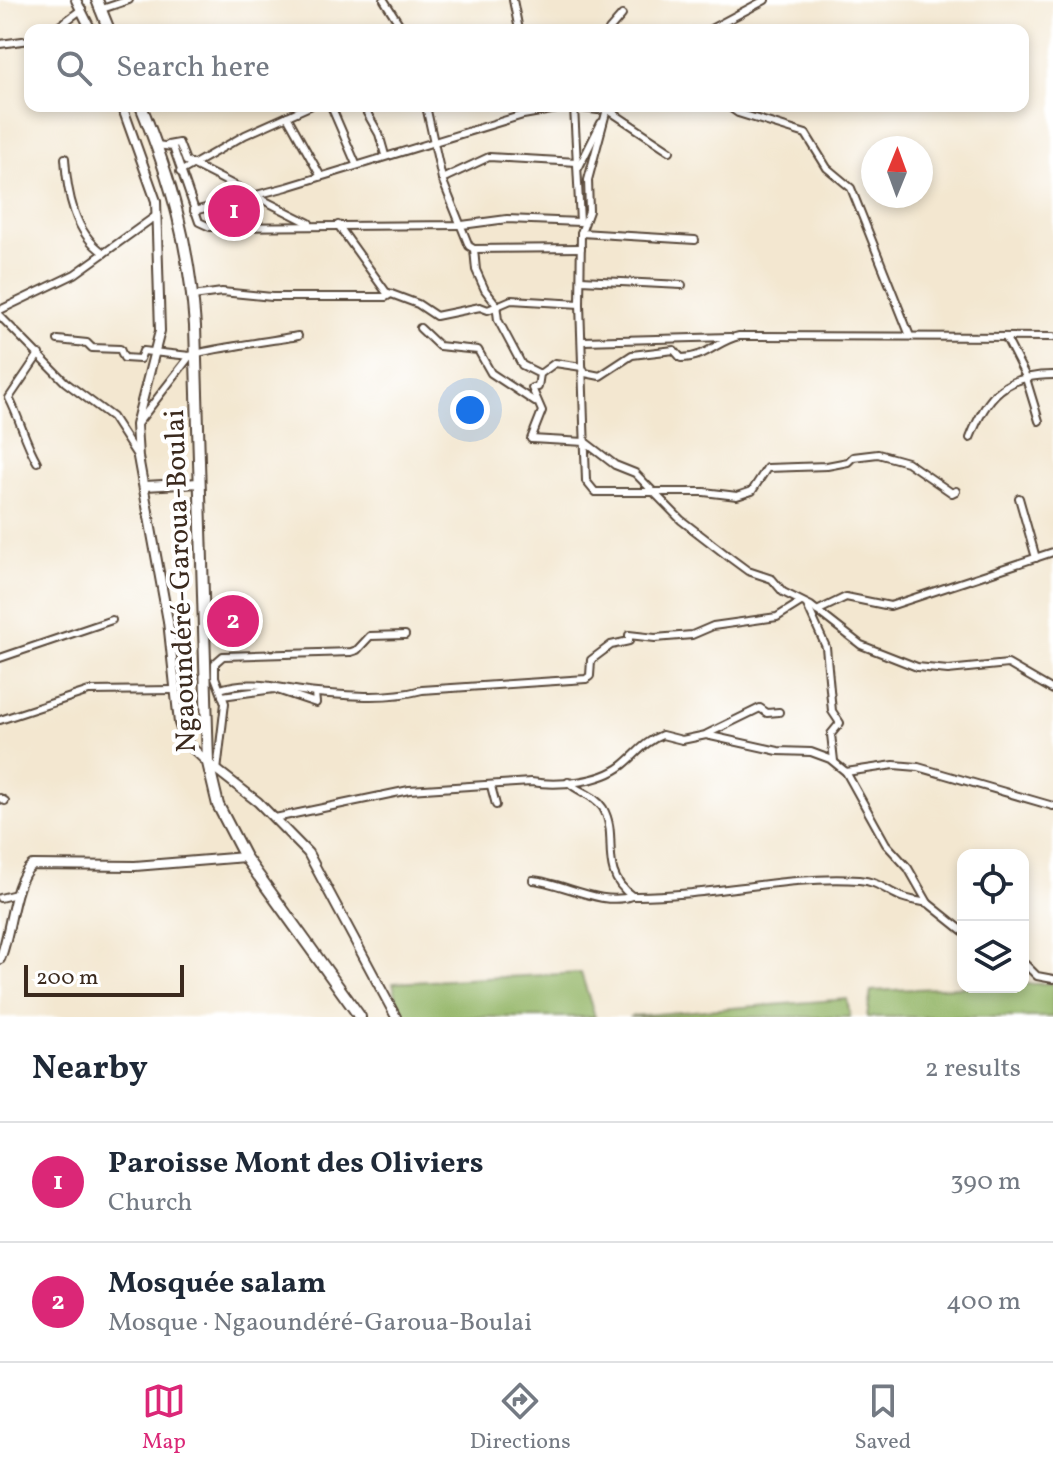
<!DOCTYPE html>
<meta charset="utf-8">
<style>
:root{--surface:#fff;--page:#f6f6f7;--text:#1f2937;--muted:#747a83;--line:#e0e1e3;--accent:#db2777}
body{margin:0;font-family:Vollkorn,serif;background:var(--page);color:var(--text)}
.controls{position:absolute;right:24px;bottom:24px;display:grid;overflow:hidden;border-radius:16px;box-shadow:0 4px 12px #0003}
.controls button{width:72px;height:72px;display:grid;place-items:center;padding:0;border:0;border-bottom:2px solid var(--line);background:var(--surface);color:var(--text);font:40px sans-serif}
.compass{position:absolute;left:861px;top:136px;width:72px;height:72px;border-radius:50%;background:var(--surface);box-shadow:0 4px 12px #0003;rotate:1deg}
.scale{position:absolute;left:24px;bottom:20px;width:160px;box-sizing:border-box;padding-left:8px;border:4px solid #3b2a1e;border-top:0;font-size:22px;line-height:28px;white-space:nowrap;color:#3b2a1e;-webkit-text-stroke:6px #fff;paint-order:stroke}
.you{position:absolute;left:470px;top:410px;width:28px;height:28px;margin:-20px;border:6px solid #fff;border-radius:50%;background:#1a73e8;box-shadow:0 0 0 12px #1a73e833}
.badge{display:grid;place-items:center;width:52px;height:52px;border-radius:50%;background:var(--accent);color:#fff;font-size:26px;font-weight:700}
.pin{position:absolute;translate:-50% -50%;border:4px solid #fff;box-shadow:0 2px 8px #0006}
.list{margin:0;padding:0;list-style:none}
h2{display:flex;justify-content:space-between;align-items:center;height:104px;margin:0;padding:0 32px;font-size:34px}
h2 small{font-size:26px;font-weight:400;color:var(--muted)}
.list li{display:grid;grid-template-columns:52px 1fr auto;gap:24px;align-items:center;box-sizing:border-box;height:120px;padding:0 32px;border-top:2px solid var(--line)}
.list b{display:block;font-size:30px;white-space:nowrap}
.list p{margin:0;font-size:26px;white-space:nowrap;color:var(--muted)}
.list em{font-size:26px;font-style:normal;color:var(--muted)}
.icon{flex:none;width:44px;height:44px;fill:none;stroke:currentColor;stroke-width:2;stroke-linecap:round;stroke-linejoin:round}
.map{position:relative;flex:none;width:1053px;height:1017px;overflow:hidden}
.search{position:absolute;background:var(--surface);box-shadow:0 4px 12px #0003;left:24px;right:24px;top:24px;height:88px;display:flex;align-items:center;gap:20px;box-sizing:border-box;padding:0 28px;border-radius:16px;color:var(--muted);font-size:30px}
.sheet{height:344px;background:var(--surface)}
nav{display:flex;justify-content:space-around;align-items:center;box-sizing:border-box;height:112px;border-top:2px solid var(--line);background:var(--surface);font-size:22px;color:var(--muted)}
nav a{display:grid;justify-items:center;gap:4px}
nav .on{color:var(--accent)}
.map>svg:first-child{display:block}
</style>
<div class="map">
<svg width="1053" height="1017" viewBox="0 0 1053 1017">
<rect width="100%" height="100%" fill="#fff"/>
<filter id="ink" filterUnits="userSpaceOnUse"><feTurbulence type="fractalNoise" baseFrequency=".0125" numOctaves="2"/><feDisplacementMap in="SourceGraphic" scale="16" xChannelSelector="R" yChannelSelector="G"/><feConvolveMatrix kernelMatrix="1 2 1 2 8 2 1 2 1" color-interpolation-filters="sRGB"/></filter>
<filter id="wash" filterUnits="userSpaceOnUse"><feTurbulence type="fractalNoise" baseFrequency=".006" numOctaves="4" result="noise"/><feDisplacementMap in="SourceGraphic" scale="32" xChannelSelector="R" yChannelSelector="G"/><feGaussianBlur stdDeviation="1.8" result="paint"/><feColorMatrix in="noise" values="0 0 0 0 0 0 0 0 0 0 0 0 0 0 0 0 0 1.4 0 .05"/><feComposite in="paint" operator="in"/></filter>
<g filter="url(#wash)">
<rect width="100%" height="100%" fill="#f3e7d0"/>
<g fill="#96b76b" stroke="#687044" stroke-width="2">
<path d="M 581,973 L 595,1017 L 401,1017 L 393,983 Z"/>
<path d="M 1053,983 L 1053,1017 L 867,1017 L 871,991 Z"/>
<path d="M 847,999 L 850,1017 L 630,1017 L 631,1016 Z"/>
</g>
</g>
<g filter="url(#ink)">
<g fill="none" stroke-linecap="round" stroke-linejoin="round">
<g stroke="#574639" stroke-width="10">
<g id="minor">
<path d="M 384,0 L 403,30"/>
<path d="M 513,0 L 519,30"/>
<path d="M 99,10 L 129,0"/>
<path d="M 54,30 L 82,9"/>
<path d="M 609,30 L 622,15"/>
<path d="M 709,30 L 765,0"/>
<path d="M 0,44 L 30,40"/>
<path d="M 331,106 L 356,164"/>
<path d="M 363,106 L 379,134 L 385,155"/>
<path d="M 426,106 L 442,179 L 469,246 L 474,249 L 476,270 L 485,290 L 496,304 L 498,320 L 522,365 L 540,374 L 538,387 L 532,388 L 542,411 L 531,439 L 585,442 L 615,465 L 635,473 L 681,520 L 729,557 L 748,571 L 772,579 L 783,592 L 811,606 L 861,645 L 917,667 L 948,670 L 1008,664 L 1053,690"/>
<path d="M 728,106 L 738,113 L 806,134 L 827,168 L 851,188 L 910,336"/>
<path d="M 287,116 L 320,175"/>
<path d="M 156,145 L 173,147 L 199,222 L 210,227 L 462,225 L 507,219 L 580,222 L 574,107 L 598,110 L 613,106"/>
<path d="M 168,145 L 179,143 L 186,161 L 309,223"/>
<path d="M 65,158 C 67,192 74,233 104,253"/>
<path d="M 579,167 L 601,123"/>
<path d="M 180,172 L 245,135 L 310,106"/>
<path d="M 442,179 L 489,157 L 577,162"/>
<path d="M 194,211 L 287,187 L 523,115 L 574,106"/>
<path d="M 338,225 L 386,292 L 418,304 L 436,316 L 480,307 L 488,310 L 511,300 L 580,304 L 581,233 L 589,211 L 588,180 L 607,109 L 670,151"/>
<path d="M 581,233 L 695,240"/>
<path d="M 474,249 L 581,248"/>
<path d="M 581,280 L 682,285"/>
<path d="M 193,296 L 222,292 L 272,297 L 386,297 L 391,294"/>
<path d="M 580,304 L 586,481 L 595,492 L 704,492 L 737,496 L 752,491 L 767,468 L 827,466 L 848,462 L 853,457 L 878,454 L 907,462 L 952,493 L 956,491"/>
<path d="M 0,310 L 75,274 L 157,215"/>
<path d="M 0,316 L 65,382 L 112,417 L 138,457"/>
<path d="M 420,328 L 439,346 L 478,350 L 491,373 L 535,402"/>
<path d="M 1006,338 L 1025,375 L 1039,421"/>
<path d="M 58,340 L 87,343 L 92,348 L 120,349 L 124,358 L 140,359 L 143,351 L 190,356 C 195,351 282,339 298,336"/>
<path d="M 583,341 L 730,337"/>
<path d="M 540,374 L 555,363 L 582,367 L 585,373 L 600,376 L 632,355 L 674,350 L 681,358 C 707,358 718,340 739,336 L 1053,337"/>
<path d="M 138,423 L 190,356"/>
<path d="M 970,438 C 987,395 1005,375 1053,375"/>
<path d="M 37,462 C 25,442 20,419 9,398 L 39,354"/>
<path d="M 1019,498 L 1036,558"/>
<path d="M 807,605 L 826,647 L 832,711 L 840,723 L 831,734 L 834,761"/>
<path d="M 817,611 L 846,597 L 890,606 L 1053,552"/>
<path d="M 0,658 L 112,620"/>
<path d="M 220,689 C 253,678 284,690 317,693 C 352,696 389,699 422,690 L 586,679 L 590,676 L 591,660 L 611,645 L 629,641 L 629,635 L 655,638 L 692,635 L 713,626 L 777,617 L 801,602"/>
<path d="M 222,696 L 274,689 L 316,703 L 315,693"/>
<path d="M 0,720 L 89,691 L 174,690"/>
<path d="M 707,734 L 760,708 L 767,713 L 779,712"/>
<path d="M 217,771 L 225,703 L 215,677 L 215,663 L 223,656 L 351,652 L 357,650 L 370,636 L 405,635"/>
<path d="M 846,772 L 886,844 L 908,868 L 928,903 L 963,931"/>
<path d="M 568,782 C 578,792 595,795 603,808 C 620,837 597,871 632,896 C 710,897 785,875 859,880 C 876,881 884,889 899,896 C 907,900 919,901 928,903"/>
<path d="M 491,786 L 496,805"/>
<path d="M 0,798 L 5,801"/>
<path d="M 275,818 L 409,790 L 531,782 C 558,786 600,783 623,765 C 637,754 644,742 662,735 L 682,740 L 706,735 L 778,751 L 811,752 L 830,759 L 846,772 L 894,765 L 918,767 L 1053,806"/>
<path d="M 533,880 C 564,883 602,907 632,896"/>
<path d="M 0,898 L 16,894"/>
<path d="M 1023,962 L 1037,976 L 1053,979"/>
</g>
</g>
<g stroke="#574639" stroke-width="12">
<g id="tertiary">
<path d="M 76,0 L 91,30"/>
<path d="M 122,106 L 156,201 L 160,331 L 136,425 L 138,457 L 168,621 L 179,723 L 185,741 L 208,763 L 258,802 L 308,853 L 396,1017"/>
<path d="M 145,486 L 199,483"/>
<path d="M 0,959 C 11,934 13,879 32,865 L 135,866 L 245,857"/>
</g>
</g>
<g stroke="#574639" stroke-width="14">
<g id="trunk">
<path d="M 97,0 L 109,30"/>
<path d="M 141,106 C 172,182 189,245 195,326 L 208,763 L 218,805 L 245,857 L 360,1017"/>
</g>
</g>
<use href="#minor" stroke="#fff" stroke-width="6"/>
<use href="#tertiary" stroke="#fff" stroke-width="8"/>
<use href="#trunk" stroke="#fff" stroke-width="10"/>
</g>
</g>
<g text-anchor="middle" stroke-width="8" stroke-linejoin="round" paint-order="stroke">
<g font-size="28" fill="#3b2a1e" stroke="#fff">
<text transform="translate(179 581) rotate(-92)" y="10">Ngaoundéré-Garoua-Boulai</text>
</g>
</g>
</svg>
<div class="controls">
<button><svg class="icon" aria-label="locate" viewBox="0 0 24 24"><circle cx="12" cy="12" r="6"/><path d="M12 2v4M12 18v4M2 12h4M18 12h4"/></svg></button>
<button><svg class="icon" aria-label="layers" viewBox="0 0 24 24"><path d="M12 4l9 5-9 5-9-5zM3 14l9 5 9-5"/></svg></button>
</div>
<svg class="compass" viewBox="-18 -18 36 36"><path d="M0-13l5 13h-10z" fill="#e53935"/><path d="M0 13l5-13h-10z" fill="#747a83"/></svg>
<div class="scale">200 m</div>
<div class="you"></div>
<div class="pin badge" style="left:234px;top:211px">1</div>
<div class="pin badge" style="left:233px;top:621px">2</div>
<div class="search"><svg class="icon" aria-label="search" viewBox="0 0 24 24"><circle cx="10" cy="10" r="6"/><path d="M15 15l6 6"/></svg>Search here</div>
</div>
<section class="sheet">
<h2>Nearby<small>2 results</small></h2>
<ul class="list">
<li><span class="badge">1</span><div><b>Paroisse Mont des Oliviers</b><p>Church</p></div><em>390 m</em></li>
<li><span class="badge">2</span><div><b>Mosquée salam</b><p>Mosque · Ngaoundéré-Garoua-Boulai</p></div><em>400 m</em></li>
</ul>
</section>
<nav>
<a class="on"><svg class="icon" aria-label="map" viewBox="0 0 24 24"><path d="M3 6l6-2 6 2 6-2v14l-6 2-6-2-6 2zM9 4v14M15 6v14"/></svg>Map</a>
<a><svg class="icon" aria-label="directions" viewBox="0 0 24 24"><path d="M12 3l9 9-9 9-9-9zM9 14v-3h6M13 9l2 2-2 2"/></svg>Directions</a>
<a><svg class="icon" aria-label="saved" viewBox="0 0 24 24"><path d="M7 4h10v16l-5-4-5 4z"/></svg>Saved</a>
</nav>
